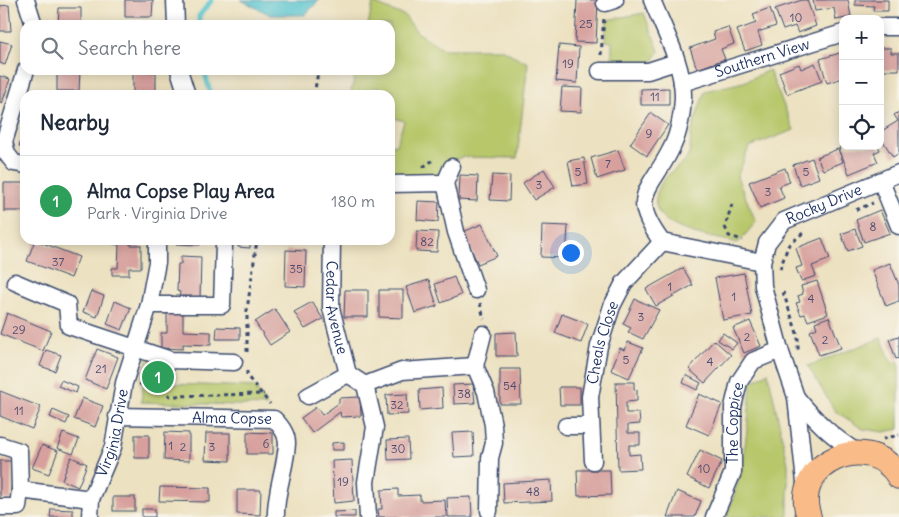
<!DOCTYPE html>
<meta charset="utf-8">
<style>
:root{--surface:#fff;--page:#f6f6f7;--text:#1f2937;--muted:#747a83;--line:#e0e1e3;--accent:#2563eb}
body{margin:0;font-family:Delius,sans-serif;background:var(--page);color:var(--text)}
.controls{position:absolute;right:15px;top:15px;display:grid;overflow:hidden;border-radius:10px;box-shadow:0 2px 12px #0003}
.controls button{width:45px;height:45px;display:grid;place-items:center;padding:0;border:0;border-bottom:1px solid var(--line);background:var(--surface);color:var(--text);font:25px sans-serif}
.you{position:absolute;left:570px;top:252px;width:18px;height:18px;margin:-12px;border:4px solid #fff;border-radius:50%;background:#1a73e8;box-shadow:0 0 0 8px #1a73e833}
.badge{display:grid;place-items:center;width:32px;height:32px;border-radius:50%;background:var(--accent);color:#fff;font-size:16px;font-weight:700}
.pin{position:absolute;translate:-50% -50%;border:2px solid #fff;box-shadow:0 1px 5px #0006}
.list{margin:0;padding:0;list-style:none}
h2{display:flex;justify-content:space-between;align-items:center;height:65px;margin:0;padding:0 20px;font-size:21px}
h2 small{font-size:16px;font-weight:400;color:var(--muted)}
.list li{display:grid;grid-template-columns:32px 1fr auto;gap:15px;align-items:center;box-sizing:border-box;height:90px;padding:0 20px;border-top:1px solid var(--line)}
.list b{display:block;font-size:19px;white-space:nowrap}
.list p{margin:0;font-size:16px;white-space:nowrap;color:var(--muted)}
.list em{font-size:16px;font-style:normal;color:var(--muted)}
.icon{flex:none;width:28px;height:28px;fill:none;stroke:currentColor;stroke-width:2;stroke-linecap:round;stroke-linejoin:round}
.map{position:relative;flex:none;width:899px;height:517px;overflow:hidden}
.search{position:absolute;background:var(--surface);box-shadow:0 2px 12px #0003;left:20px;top:20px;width:375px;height:55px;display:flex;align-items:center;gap:12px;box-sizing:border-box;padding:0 18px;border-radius:15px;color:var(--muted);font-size:19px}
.panel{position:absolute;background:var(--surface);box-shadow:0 2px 12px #0003;left:20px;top:90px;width:375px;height:155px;border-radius:15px}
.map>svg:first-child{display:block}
</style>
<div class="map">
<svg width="899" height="517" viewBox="0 0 899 517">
<rect width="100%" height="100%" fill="#f7f3e8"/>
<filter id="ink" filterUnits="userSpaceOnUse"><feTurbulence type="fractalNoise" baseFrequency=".02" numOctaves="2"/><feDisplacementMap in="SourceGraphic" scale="10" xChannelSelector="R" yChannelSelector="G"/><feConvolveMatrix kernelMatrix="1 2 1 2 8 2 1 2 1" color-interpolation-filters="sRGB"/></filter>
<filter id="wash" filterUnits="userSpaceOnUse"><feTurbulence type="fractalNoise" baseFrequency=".0096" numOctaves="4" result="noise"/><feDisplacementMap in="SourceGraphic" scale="20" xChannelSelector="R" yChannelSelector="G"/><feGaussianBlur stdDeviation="1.12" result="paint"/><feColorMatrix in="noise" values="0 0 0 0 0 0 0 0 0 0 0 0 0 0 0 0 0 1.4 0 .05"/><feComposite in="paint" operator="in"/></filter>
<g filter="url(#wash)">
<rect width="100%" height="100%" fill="#ece1c0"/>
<g fill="#b7c76a" stroke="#697b64">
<path d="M 373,3 L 405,16 L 417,32 L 443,49 L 501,49 L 528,63 L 517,158 L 462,157 L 450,162 L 438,177 L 390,178 L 390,144 L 396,145 L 404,121 L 390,117 L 393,91 L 374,87 L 372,95 L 350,95 L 357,70 L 390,70 L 390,25 L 368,25 Z"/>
<path d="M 644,13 L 659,51 L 651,64 L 612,66 L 612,42 L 605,41 L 607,20 Z"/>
<path d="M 769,70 L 794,130 L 749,147 L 737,177 L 756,222 L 738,243 C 709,235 634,230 662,182 C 668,172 684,165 689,155 C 691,149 690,141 691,135 C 694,121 700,106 705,91 L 744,82 Z"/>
<path d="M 881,338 L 892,363 L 899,361 L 899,429 L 884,432 L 863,429 L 835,411 L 808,366 Z"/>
<path d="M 147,357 L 172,369 L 172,384 L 255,387 L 267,406 L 141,402 Z"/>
<path d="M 768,372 L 788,464 L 788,515 L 787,517 L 726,517 C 744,474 748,429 751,383 Z"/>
</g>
<path fill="#58c5cf" stroke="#3a7a96" d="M 241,0 L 319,0 L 305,15 L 271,15 Z"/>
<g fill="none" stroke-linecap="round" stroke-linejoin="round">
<g stroke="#58c5cf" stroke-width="5">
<path d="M 199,25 L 199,16 L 212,0"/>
<path d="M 204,70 L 211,95"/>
</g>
</g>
<g id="blocks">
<g fill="#d7a09d">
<path d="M 125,0 L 153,0 L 152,17 L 125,17 Z"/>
<path d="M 577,0 L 598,0 L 596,43 L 575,42 Z"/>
<path d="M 802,0 L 807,0 L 816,26 L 798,33 L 795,26 L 783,30 L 775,9 Z"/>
<path d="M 813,0 L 848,0 L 851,17 L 836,20 L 834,8 L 815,11 Z"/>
<path d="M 855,0 L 888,0 L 888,11 L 873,11 L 874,6 L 855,5 Z"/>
<path d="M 9,5 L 11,31 L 0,31 L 0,6 Z"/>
<path d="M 59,8 L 81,8 L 81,25 L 58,25 Z"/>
<path d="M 770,8 L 776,26 L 758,32 L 762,45 L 745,51 L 737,30 L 756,23 L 753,14 Z"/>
<path d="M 728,27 L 734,44 L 721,49 L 725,59 L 697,69 L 690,48 L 715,39 L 713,32 Z"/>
<path d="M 0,41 L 12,44 L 5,65 L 0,63 Z"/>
<path d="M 559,45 L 579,47 L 577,83 L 556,81 Z"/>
<path d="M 880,48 L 891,48 L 891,53 L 899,53 L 899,70 L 880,70 Z"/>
<path d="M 843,52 L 843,78 L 827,83 L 820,59 Z"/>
<path d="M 815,63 L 822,81 L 787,94 L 779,72 L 799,64 L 801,69 Z"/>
<path d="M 57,70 L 80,70 L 79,91 L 57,91 Z"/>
<rect x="133" y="72" width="23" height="22"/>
<path d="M 0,76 L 10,79 L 2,104 L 0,103 Z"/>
<path d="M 562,87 L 582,88 L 581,112 L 560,111 Z"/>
<path d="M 669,88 L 669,105 L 641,105 L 641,89 Z"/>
<path d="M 899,112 L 899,153 L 893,157 L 880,136 L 880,132 L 898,121 L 894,115 Z"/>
<path d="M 651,113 L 668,125 L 647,156 L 630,144 Z"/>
<path d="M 25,131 L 25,148 L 19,146 Z"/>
<path d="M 844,146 L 878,146 L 880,150 L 874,153 L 878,162 L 849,174 L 839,148 Z"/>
<path d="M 838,149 L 843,162 L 823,170 L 817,157 Z"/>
<path d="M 618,150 L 625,170 L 597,179 L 591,158 Z"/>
<path d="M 584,158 L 588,184 L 573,186 L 568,161 Z"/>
<path d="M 812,158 L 819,178 L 800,185 L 793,165 Z"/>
<path d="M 785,168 L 790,182 L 779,186 L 784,198 L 760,208 L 749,182 Z"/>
<path d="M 544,169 L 555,187 L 534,200 L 523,183 Z"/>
<path d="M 460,175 L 478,176 L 477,201 L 459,200 Z"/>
<path d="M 492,175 L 510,176 L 509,201 L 490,200 Z"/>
<rect x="4" y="183" width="21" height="28"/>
<path d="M 418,201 L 439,202 L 438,222 L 417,220 Z"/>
<path d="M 880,210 L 890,233 L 864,242 L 856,220 Z"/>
<path d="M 482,224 L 497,256 L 478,264 L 463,232 Z"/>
<path d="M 542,225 L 568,226 L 566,258 L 541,257 Z"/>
<path d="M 855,229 L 862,246 L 848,251 L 841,234 Z"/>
<path d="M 417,231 L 438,232 L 437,252 L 416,251 Z"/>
<path d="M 822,238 L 830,259 L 812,266 L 816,276 L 801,281 L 796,268 L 802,266 L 796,248 Z"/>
<path d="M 35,240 L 79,257 L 71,278 L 27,261 Z"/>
<path d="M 113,240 L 130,240 L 130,245 L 141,245 L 141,268 L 129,268 L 129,275 L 112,275 L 112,268 L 118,268 L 119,245 L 113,244 Z"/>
<path d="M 176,240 L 200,240 L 200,245 L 176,244 Z"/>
<path d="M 238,240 L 250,240 L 250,248 L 238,247 Z"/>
<path d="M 286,250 L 306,251 L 305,287 L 285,286 Z"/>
<path d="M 181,256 L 201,257 L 200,299 L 179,298 L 180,292 L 177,291 L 178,264 L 181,264 Z"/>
<path d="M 890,263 L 899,285 L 899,301 L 886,306 L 872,270 Z"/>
<path d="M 683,268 L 693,285 L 656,306 L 646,289 Z"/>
<path d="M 744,273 L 752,315 L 723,320 L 715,278 Z"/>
<path d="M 454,277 L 461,295 L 441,303 L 435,284 Z"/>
<path d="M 429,280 L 437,306 L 415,313 L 406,287 Z"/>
<path d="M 817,281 L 828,314 L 808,321 L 805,314 L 801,315 L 796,303 L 800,302 L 798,296 L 803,294 L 801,286 Z"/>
<path d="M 345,290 L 368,290 L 368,317 L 344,317 Z"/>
<path d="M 379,290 L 403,290 L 403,318 L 379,317 Z"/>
<path d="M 91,291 L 104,296 L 97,317 L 83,312 Z"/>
<path d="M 635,299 L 659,310 L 643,339 L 628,332 L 631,328 L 623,324 Z"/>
<path d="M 115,301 L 131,308 L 122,330 L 107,324 Z"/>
<path d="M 312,302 L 323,319 L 305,329 L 294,312 Z"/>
<path d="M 167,309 L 183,310 L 183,331 L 211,332 L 211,345 L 183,344 L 183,349 L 161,348 L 161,333 L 167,333 Z"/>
<path d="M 275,309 L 290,332 L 270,345 L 255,322 Z"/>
<path d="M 7,313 L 51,331 L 43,351 L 0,334 Z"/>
<path d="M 562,314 L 588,324 L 581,343 L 555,333 Z"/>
<path d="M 829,317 L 841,348 L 819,355 L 810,331 L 817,328 L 815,322 Z"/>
<path d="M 750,321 L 761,346 L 744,353 L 733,328 Z"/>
<path d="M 217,327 L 240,328 L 240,339 L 216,339 Z"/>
<path d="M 516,332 L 517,356 L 496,356 L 496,333 Z"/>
<path d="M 723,333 L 737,343 L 732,349 L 718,340 Z"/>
<path d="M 899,336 L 899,358 L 896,359 L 889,339 Z"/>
<path d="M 714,340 L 731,355 L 705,383 L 689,369 Z"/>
<path d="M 628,342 L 643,348 L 629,378 L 611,370 L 620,348 L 624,350 Z"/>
<path d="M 97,349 L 118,357 L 106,389 L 85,380 Z"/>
<path d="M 46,350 L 61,355 L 55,371 L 40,366 Z"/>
<path d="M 500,369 L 520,369 L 521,404 L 500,404 Z"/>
<path d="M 686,375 L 701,383 L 697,390 L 683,383 Z"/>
<path d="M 61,380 L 78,387 L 76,393 L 58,386 Z"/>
<path d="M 616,382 L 634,382 L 634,389 L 637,390 L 637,401 L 626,402 L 626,413 L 639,413 L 640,424 L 628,425 L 628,433 L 640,433 L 640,445 L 629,445 L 629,455 L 640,454 L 641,469 L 618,470 Z"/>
<path d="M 473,384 L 475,403 L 454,404 L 453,385 Z"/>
<path d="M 559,387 L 580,387 L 580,405 L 560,405 Z"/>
<path d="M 442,388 L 443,408 L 420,410 L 419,390 Z"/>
<path d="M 0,391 L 41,407 L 32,429 L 0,416 Z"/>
<path d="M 407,394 L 408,414 L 387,415 L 386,395 Z"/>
<path d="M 699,394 L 722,404 L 709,435 L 686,425 Z"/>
<path d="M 360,397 L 361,416 L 341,417 L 340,412 L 312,433 L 301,418 L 316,407 L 322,415 L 339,403 L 339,398 Z"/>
<path d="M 82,398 L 103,406 L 95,427 L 74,419 Z"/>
<path d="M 53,410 L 69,417 L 66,424 L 50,417 Z"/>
<path d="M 165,432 L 189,433 L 189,461 L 164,460 Z"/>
<path d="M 247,432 L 273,433 L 273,454 L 247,454 Z"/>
<path d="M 473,432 L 474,456 L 454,457 L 452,433 Z"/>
<path d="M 63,433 L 79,439 L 73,454 L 57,448 Z"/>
<path d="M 206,433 L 230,433 L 230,461 L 205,460 Z"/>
<rect x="135" y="435" width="14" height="23"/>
<path d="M 408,439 L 409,459 L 388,460 L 387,440 Z"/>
<path d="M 344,442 L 344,450 L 332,450 L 332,443 Z"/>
<path d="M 42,445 L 58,451 L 49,474 L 32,468 Z"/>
<path d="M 700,450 L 722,461 L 709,488 L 687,477 Z"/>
<path d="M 71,457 L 87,464 L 78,487 L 62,480 Z"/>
<path d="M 352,460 L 354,501 L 334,503 L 332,461 Z"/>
<path d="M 0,461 L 12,461 L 11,500 L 0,499 Z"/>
<path d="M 577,470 L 610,470 L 611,495 L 578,496 Z"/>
<path d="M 551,480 L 552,501 L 504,503 L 503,483 Z"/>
<path d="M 160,487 L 210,488 L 210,502 L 159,501 Z"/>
<path d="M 398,489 L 398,496 L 420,495 L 420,501 L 445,500 L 446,517 L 379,517 L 378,509 L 382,509 L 381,490 Z"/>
<path d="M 237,490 L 261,490 L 260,515 L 237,514 Z"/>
<path d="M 677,491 L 701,501 L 695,517 L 667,517 Z"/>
<rect x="113" y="497" width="22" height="14"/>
<path d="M 471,497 L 472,517 L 448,517 L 447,498 Z"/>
<path d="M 51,509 L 73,510 L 73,517 L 50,517 Z"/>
<rect x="142" y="509" width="13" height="8"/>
<path d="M 355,511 L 355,517 L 334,517 L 334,512 Z"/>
</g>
</g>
</g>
<g filter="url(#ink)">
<use href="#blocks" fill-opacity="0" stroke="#3a4a6d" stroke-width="1"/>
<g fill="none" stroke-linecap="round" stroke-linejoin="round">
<g stroke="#3a4a6d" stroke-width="19">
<g id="minor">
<path d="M 26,0 L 34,25"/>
<path d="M 175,0 L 176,25"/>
<path d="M 652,0 C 664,30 684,66 683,98 C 682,115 679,135 670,151 C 649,192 628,196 662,242 L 762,262"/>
<path d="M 605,3 L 615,0"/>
<path d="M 880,27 L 899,27"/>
<path d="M 179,70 L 187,95"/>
<path d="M 600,71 L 648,71 L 676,62"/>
<path id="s1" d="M 682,83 L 843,33"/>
<path d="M 25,165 L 14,163 L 7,154 L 4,142 L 26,70"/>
<path d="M 881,181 L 899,226"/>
<path d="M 445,183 L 452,167"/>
<path d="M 390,184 L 445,183 L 456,232 L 476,290"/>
<path id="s2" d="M 332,240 L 331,308 L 348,374 L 365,385 L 375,427 L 366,482 L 368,517"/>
<path d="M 15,282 L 67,304 L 69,326 L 171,360 L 234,362"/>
<path d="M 149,305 L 222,305 L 224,245"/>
<path d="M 483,334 L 475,366 L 486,392 L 493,425 L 494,443 L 490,458 L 489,511"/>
<path d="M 365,385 L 402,371 L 475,366"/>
<path d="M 308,396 L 348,374"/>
<path d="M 796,397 C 815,420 832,437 857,452"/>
<path id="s3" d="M 117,416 L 274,419 C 280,425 287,433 287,443 C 286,468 275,491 276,517"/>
<path d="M 566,426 L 591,426"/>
<path d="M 0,445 L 19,451 L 20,490 L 91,499"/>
<path id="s4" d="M 593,461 L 590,397 L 599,346 L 612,306 L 624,283 L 662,242"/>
<path id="s5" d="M 806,492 L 796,397 L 780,350 L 763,286 L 762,262 L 767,243 L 784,221 L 899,173"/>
<path d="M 0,507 L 18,507 L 20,490"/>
<path id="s6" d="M 90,517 L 91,499 L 113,447 L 124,383 L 149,305 L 157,262 L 157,240"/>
<path id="s7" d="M 714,517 L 733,472 L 733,407 L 739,382 L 753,361 L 780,350"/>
</g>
</g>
<g stroke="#3a4a6d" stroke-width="26">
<path id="highway" d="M 809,517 C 789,463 870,428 899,477"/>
</g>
<g stroke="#3a4a6d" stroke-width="3" stroke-dasharray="4 4" stroke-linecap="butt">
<path d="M 601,55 L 604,17"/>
<path d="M 314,95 L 318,72"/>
<path d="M 423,167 L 432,161"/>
<path d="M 732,204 L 725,227 L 729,236 L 743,240"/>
<path d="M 856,210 L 873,203"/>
<path d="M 780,269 L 788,246 L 804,232"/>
<path d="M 783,292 L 798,336 L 798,351"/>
<path d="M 480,303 L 484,319"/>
<path d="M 247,352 L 247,310 L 257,240"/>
<path d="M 247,371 L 247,376 L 270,404"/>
<path d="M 139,384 L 156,385 L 170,396 L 264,394"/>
<path d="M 883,439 L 899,435"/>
</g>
<use href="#minor" stroke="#fff" stroke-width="16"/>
<use href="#highway" stroke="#f9bc89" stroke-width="24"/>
</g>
</g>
<g text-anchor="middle" stroke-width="4" stroke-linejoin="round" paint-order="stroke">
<g font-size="12" fill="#4a4b6e">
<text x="796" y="22">10</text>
<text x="586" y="28">25</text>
<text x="568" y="68">19</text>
<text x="655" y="101">11</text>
<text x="649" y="138">9</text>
<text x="608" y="168">7</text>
<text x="578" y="176">5</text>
<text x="806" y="176">5</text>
<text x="539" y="189">3</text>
<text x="768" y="196">3</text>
<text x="873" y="231">8</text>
<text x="427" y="246">82</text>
<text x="58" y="266">37</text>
<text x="296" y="273">35</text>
<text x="670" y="291">1</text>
<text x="734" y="301">1</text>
<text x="811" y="303">4</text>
<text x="641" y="321">3</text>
<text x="19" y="334">29</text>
<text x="747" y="341">2</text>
<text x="825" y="344">2</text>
<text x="626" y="364">5</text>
<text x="710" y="366">4</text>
<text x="101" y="373">21</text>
<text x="510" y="390">54</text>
<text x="464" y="398">38</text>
<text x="397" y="409">32</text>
<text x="19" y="415">11</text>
<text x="266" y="448">6</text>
<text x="171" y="450">1</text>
<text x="183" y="451">2</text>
<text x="212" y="451">3</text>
<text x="398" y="453">30</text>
<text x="704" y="473">10</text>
<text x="343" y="486">19</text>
<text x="533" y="496">48</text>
</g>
<g font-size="15" fill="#1b2f5e" stroke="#f7f3e8">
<text dy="5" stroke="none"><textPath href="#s1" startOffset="84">Southern View</textPath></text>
<text dy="5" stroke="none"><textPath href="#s5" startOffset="326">Rocky Drive</textPath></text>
<text dy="5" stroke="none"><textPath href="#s2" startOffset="68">Cedar Avenue</textPath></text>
<text dy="5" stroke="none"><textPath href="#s4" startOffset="120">Cheals Close</textPath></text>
<text dy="5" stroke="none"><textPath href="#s3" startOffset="115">Alma Copse</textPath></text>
<text dy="5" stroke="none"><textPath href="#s7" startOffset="98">The Coppice</textPath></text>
<text dy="5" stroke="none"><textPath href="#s6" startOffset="88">Virginia Drive</textPath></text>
</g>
</g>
</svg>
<div class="controls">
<button>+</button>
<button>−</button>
<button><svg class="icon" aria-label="locate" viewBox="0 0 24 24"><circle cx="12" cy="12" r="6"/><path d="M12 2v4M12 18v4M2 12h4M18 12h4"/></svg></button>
</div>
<div class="you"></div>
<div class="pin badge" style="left:158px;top:377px;background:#2e9e5b">1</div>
<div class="search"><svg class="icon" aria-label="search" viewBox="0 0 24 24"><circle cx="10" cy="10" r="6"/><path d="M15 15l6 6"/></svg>Search here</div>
<section class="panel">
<h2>Nearby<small></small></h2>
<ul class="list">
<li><span class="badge" style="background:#2e9e5b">1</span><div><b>Alma Copse Play Area</b><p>Park · Virginia Drive</p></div><em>180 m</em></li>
</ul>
</section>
</div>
